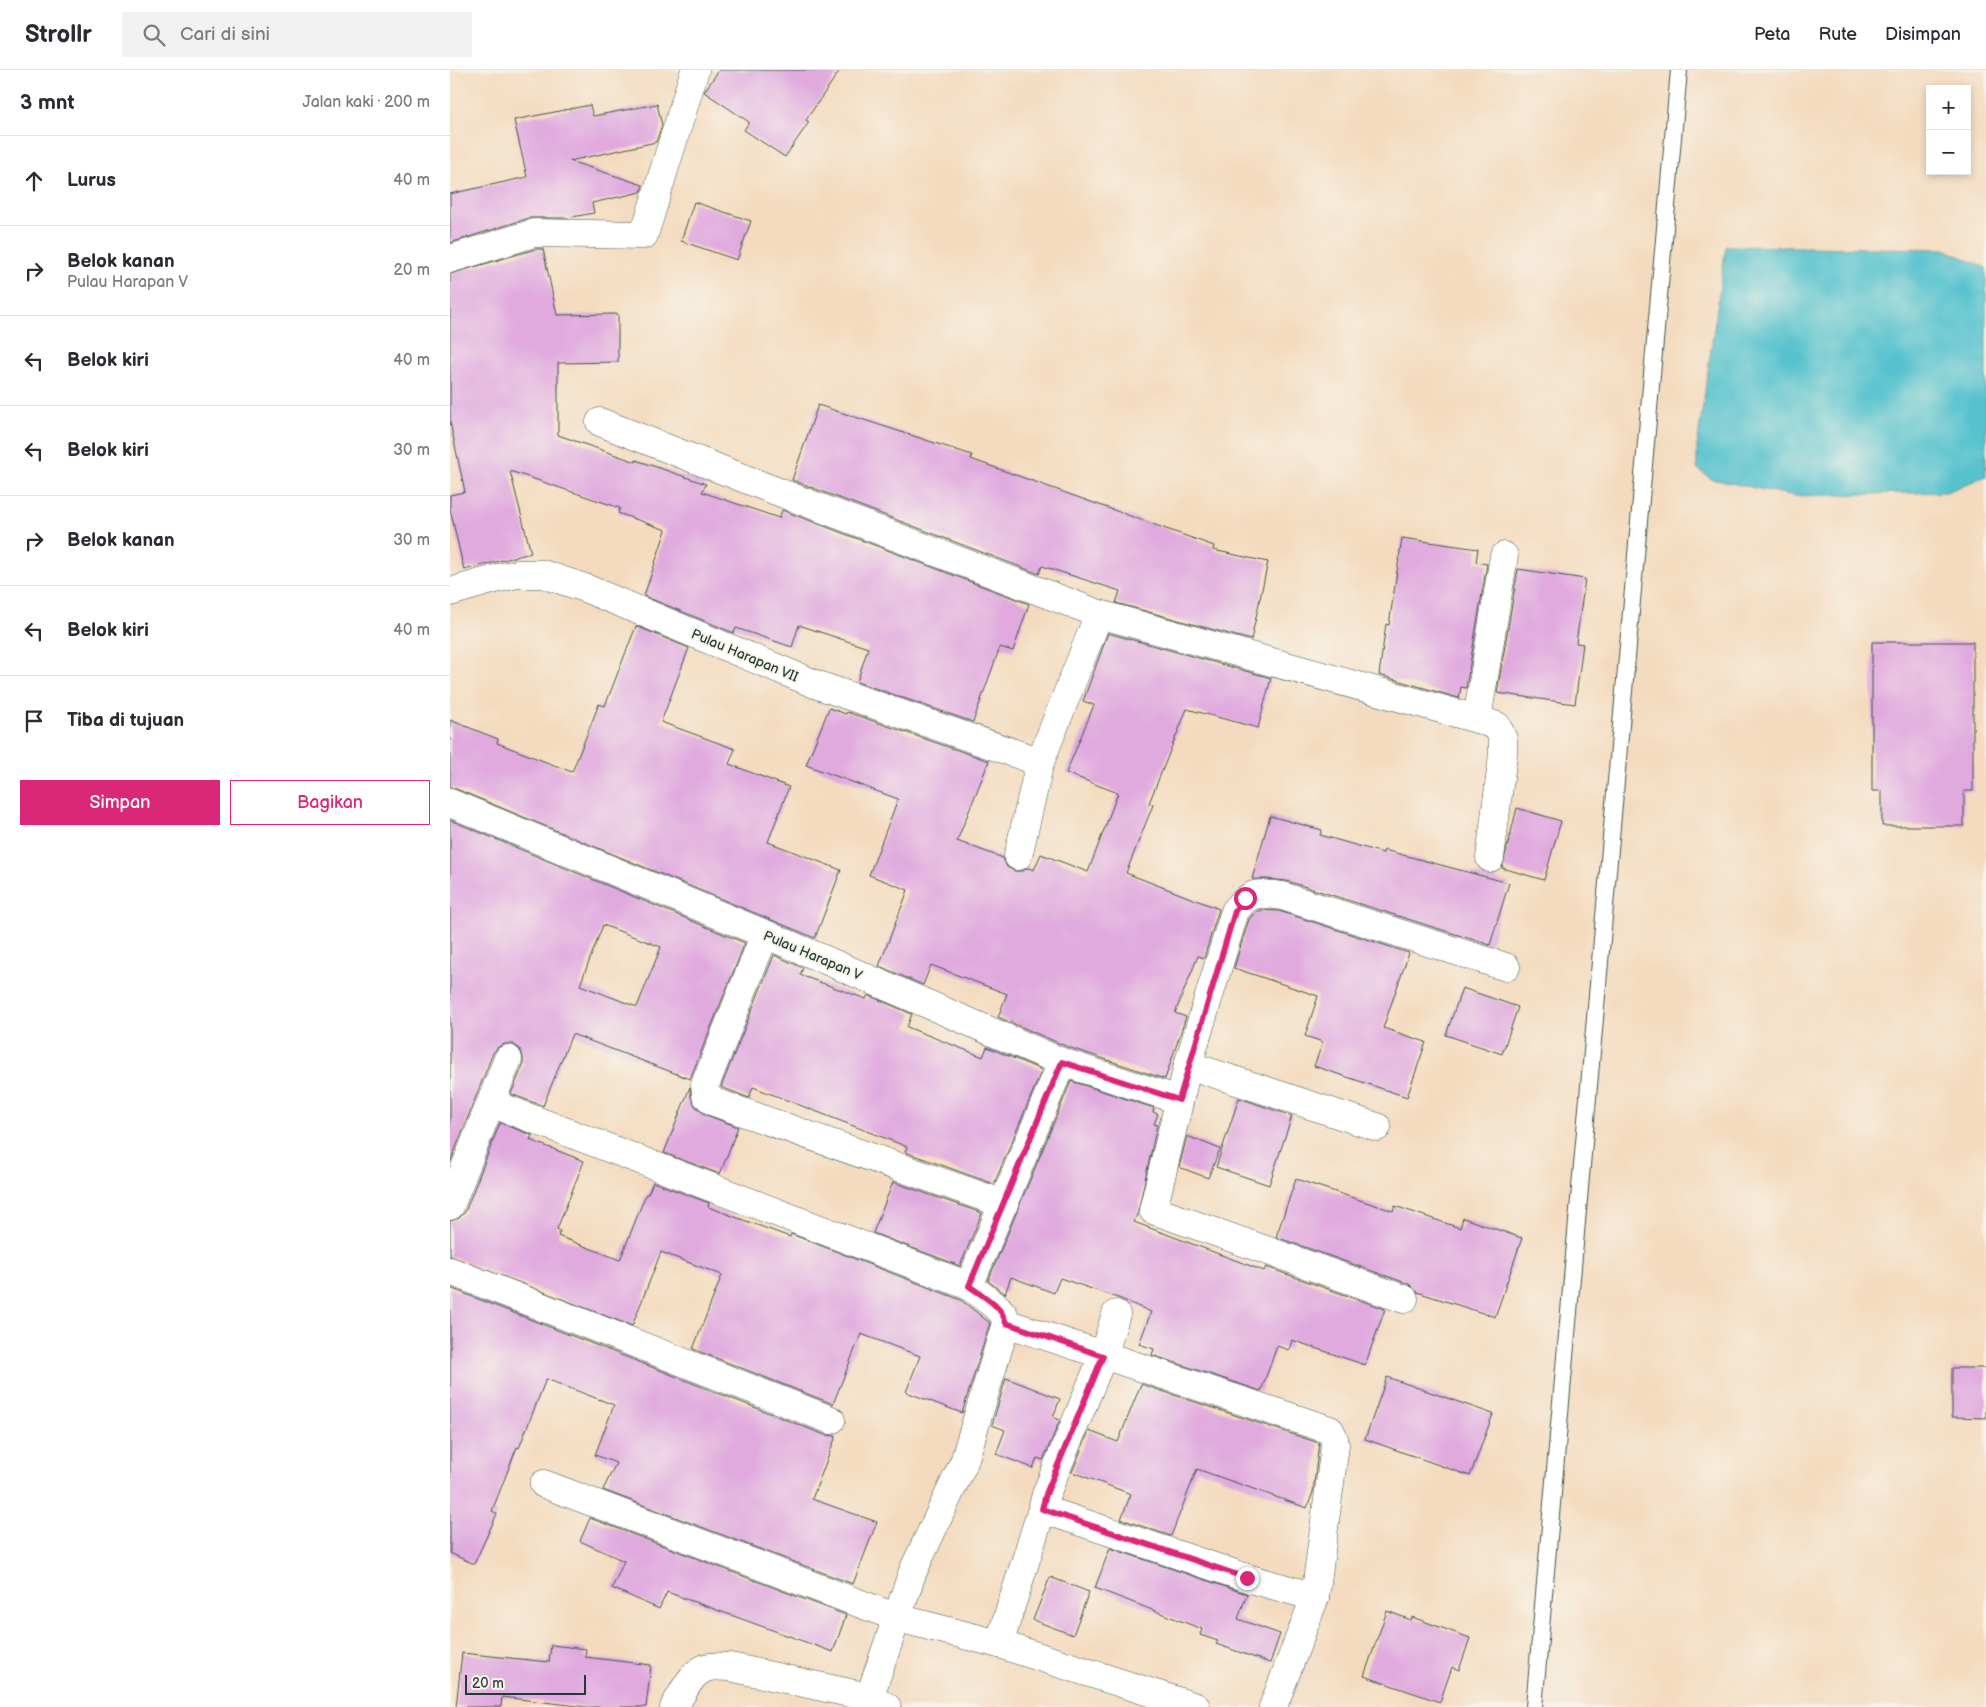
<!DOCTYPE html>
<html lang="id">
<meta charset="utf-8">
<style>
:root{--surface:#fff;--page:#f2f2f3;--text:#2b2b33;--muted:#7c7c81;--line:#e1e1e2;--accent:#db2777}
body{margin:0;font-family:"Balsamiq Sans",sans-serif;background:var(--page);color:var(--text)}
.controls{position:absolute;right:15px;top:15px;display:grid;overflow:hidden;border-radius:0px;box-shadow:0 2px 8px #0003}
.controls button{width:45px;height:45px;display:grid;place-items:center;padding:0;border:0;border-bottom:1px solid var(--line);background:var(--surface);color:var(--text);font:25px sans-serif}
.scale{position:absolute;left:15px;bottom:12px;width:121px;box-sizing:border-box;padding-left:5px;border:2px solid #1f3d34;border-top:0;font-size:14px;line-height:18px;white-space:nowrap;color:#1f3d34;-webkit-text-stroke:4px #f7f3e8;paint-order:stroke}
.stop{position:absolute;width:15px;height:15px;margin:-11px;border:4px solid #db2777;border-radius:50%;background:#fff}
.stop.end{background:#db2777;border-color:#fff;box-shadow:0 1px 5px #0008}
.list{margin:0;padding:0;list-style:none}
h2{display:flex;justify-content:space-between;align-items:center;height:65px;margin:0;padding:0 20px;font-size:21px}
h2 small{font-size:16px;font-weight:400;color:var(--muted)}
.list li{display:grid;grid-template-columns:32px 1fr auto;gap:15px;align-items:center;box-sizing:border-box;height:90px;padding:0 20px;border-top:1px solid var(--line)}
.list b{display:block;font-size:19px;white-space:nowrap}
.list p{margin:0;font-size:16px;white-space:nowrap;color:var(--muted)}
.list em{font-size:16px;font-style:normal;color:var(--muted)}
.actions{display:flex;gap:10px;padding:15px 20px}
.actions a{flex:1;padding:11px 0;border:1px solid var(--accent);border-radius:0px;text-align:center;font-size:18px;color:var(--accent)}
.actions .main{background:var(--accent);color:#fff}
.icon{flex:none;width:28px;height:28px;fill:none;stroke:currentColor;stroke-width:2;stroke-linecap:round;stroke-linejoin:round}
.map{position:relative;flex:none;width:1536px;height:1637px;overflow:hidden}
header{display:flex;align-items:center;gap:30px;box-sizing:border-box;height:70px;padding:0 25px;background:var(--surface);border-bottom:1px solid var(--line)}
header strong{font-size:24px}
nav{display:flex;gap:28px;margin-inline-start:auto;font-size:18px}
.search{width:350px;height:45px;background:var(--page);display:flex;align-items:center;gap:12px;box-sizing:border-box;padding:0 18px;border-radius:0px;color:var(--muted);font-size:19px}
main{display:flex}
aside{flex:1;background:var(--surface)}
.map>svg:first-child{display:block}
</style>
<header>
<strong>Strollr</strong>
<div class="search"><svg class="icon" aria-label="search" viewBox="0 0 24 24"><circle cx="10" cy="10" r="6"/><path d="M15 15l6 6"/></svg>Cari di sini</div>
<nav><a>Peta</a><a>Rute</a><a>Disimpan</a></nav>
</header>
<main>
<aside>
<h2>3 mnt<small>Jalan kaki · 200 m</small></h2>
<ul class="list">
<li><svg class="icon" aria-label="ahead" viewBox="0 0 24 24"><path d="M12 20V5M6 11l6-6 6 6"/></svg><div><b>Lurus</b></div><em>40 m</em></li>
<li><svg class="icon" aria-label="right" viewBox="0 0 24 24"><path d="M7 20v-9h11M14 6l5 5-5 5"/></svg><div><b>Belok kanan</b><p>Pulau Harapan V</p></div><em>20 m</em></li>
<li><svg class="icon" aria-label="left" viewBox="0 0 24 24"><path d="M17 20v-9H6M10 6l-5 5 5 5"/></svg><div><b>Belok kiri</b></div><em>40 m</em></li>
<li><svg class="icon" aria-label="left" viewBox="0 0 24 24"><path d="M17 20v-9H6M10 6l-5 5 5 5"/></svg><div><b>Belok kiri</b></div><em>30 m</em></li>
<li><svg class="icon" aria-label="right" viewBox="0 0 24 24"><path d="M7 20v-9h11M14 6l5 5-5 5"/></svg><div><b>Belok kanan</b></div><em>30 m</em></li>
<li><svg class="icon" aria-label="left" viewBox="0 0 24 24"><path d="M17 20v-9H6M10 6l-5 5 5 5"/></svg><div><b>Belok kiri</b></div><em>40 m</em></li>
<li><svg class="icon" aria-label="arrive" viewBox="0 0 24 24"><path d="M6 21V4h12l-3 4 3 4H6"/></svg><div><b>Tiba di tujuan</b></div></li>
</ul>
<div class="actions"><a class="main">Simpan</a><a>Bagikan</a></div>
</aside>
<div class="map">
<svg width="1536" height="1637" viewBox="0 0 1536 1637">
<rect width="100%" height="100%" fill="#f7f3e8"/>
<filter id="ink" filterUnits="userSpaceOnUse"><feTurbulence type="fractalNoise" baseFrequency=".02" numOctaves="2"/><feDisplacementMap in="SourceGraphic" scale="10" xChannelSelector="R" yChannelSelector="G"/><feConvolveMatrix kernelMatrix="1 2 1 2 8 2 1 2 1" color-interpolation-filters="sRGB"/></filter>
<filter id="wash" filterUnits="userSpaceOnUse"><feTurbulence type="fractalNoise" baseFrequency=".0096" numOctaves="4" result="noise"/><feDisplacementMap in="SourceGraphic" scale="20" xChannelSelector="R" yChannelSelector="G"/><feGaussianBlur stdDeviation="1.12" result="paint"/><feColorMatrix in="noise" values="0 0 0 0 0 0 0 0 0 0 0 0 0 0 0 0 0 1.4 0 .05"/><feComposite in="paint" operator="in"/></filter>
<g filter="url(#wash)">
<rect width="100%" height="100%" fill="#f4dbbf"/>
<path fill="#56c2ce" stroke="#3a8081" d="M 1276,176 L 1494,179 L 1536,198 L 1536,406 L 1496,422 L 1345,426 L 1261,409 L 1247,398 L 1247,376 Z"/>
<g id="blocks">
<g fill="#e0aadf" fill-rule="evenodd">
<path d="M 269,0 L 390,0 L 356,50 L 359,52 L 335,87 L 294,60 L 299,52 L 254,22 Z"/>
<path d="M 207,34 L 212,55 L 206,72 L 120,91 L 193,115 L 191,122 L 142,133 L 144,143 L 117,148 L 79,148 L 0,173 L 0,124 L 77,107 L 64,50 L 140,35 L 143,46 Z"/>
<path d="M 244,132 L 301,151 L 287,190 L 231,171 Z"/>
<path d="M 86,179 L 93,179 L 107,245 L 168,244 L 168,292 L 108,293 L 108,365 L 186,392 L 186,390 L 256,414 L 252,422 L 329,448 L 332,440 L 579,534 L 563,581 L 550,577 L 523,652 L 407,612 L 418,578 L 349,555 L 342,577 L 286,558 L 284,563 L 194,526 L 216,460 L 168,443 L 170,438 L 60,401 L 81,483 L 14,500 L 0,439 L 0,425 L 15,422 L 0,352 L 0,204 Z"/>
<path d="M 368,335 L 522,385 L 521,389 L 764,476 L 763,480 L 818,492 L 801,570 L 666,533 L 670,521 L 592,496 L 589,504 L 342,410 Z"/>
<path d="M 952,468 L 1028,479 L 1026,492 L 1037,494 L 1016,618 L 1011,617 L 1009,628 L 929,605 L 936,554 L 939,555 Z"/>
<path d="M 1068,499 L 1135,509 L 1126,573 L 1133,574 L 1125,634 L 1047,623 Z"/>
<path d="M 186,556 L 239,578 L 211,652 L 285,679 L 279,694 L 339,717 L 318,772 L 391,800 L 365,868 L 6,719 L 0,718 L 0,650 L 48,669 L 47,673 L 122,702 L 149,634 L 155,636 Z"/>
<path d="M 658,563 L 821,608 L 808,658 L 737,639 L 699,733 L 703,735 L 676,803 L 769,839 L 754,888 L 748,886 L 725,943 L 736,947 L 715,1009 L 618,977 L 548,947 L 557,924 L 481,895 L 473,915 L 429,896 L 458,820 L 419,805 L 448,729 L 356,695 L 379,638 L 396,644 L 397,642 L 539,691 L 507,771 L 553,788 L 557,797 L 565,801 L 572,801 L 578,798 L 584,800 L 591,784 L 638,802 L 668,723 L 616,703 L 644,635 L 633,631 Z"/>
<path d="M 1422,572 L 1523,572 L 1523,721 L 1514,721 L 1514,756 L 1432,756 L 1432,721 L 1422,721 Z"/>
<path d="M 1067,738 L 1111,751 L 1094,810 L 1052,798 Z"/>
<path d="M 820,746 L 872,760 L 870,765 L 933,783 L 934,780 L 1059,813 L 1040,875 L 837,811 L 817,809 L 802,809 Z"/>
<path d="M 0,750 L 295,873 L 240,1009 L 122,964 L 93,1036 L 61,1024 L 73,995 L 73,987 L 70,979 L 63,974 L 55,974 L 48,977 L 43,983 L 0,1093 ZM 153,855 L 211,877 L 187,937 L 130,915 Z"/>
<path d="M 811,840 L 829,841 L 959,883 L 933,958 L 976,972 L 957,1027 L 864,996 L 873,972 L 855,966 L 868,926 L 784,898 L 799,849 L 806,842 Z"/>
<path d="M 324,885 L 353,898 L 350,905 L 416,929 L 418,925 L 462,944 L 457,957 L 533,987 L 537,977 L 592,1000 L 544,1114 L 455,1082 L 457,1077 L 450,1074 L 303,1017 L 299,1028 L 271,1017 Z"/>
<path d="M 1012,918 L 1068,937 L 1052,984 L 996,965 Z"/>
<path d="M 621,1011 L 704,1038 L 703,1042 L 708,1044 L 704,1054 L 707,1055 L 688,1142 L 684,1152 L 814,1201 L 816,1197 L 935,1239 L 915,1295 L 842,1270 L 839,1280 L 827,1276 L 811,1321 L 702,1285 L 704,1279 L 689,1274 L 701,1242 L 671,1229 L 610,1208 L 604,1223 L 561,1207 L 555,1224 L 538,1211 Z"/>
<path d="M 240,1017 L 241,1027 L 245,1036 L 254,1044 L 288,1057 L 270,1104 L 214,1083 Z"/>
<path d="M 789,1028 L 842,1046 L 819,1115 L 766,1097 Z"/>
<path d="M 50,1053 L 82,1065 L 80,1070 L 134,1091 L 107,1159 L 110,1161 L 108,1166 L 170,1190 L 196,1124 L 198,1124 L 203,1112 L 259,1133 L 258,1137 L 340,1167 L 341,1164 L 511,1230 L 540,1253 L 512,1343 L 456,1322 L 470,1286 L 411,1264 L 383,1334 L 243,1279 L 272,1205 L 211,1182 L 182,1256 L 0,1186 L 0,1151 L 9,1148 L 15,1142 Z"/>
<path d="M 737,1066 L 770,1079 L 758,1108 L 729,1097 Z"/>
<path d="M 846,1109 L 943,1141 L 945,1136 L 1010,1158 L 1013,1148 L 1072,1168 L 1045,1247 L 967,1222 L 959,1214 L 826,1167 Z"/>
<path d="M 443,1112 L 532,1143 L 510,1196 L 423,1163 Z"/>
<path d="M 0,1218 L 375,1365 L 386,1366 L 362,1429 L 427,1452 L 403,1514 L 153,1420 L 166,1393 L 145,1385 L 164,1335 L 96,1309 L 69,1378 L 67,1377 L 42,1441 L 47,1444 L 24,1494 L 0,1483 Z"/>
<path d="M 1502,1298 L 1536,1298 L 1536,1348 L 1502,1347 Z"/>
<path d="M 937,1307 L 1043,1344 L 1020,1406 L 915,1369 Z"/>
<path d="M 556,1308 L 610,1329 L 603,1347 L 610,1350 L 593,1390 L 587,1388 L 583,1398 L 546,1384 L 555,1360 L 542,1355 Z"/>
<path d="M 691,1314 L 869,1373 L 863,1422 L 857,1438 L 747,1399 L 721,1466 L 671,1449 L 681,1424 L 622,1402 L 639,1361 L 668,1372 Z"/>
<path d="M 140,1448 L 396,1545 L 383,1582 L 217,1522 L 209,1539 L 162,1518 L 174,1491 L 130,1471 Z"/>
<path d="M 660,1478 L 797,1524 L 788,1549 L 830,1564 L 820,1593 L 766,1574 L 768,1571 L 750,1565 L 752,1559 L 645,1518 Z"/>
<path d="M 600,1507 L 639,1522 L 623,1565 L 583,1550 Z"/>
<path d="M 937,1541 L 961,1550 L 962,1547 L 1020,1568 L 1009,1600 L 1002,1597 L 990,1632 L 914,1606 Z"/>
<path d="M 101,1575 L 136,1579 L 135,1587 L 201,1595 L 196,1637 L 136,1637 L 52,1627 L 51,1637 L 6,1637 L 12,1583 L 99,1592 Z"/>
</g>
</g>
</g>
<g filter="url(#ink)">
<use href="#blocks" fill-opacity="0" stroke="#3f5549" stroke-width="1"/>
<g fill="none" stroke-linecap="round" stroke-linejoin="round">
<g stroke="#3f5549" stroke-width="18">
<path id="lane" d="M 1084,1637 L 1229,0"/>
</g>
<g stroke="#3f5549" stroke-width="29">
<g id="street">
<path d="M 0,189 L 84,163 L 194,165 L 245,0"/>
<path d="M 150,352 L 313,416 L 649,544 L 1027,649 L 1054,486"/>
<path d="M 0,522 L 45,509 L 67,504 L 93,504 L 135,518 L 365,614 L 590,692"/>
<path d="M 1027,649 L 1047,656 L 1053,669 L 1053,684 L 1040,788"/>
<path d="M 0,733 L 315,864 L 612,992 L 729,1030"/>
<path d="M 568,786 L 590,692 L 649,544"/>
<path d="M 315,864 L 255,1015 L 256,1025 L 264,1032 L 554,1134"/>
<path d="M 738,995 L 927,1057"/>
<path d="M 41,1033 L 519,1216 L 548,1238 L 554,1245 L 556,1253 L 514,1392 L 463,1501 L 416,1637"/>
<path d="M 0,1136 L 58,989"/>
<path d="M 0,1201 L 381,1350"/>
<path d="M 519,1216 L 612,992"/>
<path d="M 954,1229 L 703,1140 L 738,995 L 785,841 C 802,820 807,823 832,826 L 1056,897"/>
<path d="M 666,1244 L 653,1286 L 596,1424 L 592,1439 L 797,1508 L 865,1527"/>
<path d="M 556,1253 L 880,1360 L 884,1368 L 885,1375 L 865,1527 L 823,1637"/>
<path d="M 94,1414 L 448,1548 L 549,1574 L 746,1637"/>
<path d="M 549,1574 L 592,1439"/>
<path d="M 224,1637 C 233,1623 242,1599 260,1597 C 267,1596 274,1597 280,1597 L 418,1627 L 437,1637"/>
</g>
</g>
<use href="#lane" stroke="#fff" stroke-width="16"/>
<use href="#street" stroke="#fff" stroke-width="28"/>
</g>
</g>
<g fill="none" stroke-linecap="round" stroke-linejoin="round" filter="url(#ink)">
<path stroke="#db2777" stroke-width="6" d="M 795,828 L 785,841 L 729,1030 L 612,992 L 519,1216 C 533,1226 552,1236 556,1253 L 653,1286 L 596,1424 L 592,1439 L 797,1508"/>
</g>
<g text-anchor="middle" stroke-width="4" stroke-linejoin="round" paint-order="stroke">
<g font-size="14" fill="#1f3d34" stroke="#f7f3e8">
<text transform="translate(295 585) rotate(23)" y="5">Pulau Harapan VII</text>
<text transform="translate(363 885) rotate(23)" y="5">Pulau Harapan V</text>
</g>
</g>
</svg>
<div class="controls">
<button>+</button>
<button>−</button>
</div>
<div class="scale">20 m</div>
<div class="stop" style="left:795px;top:828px"></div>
<div class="stop end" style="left:797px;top:1508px"></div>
</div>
</main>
